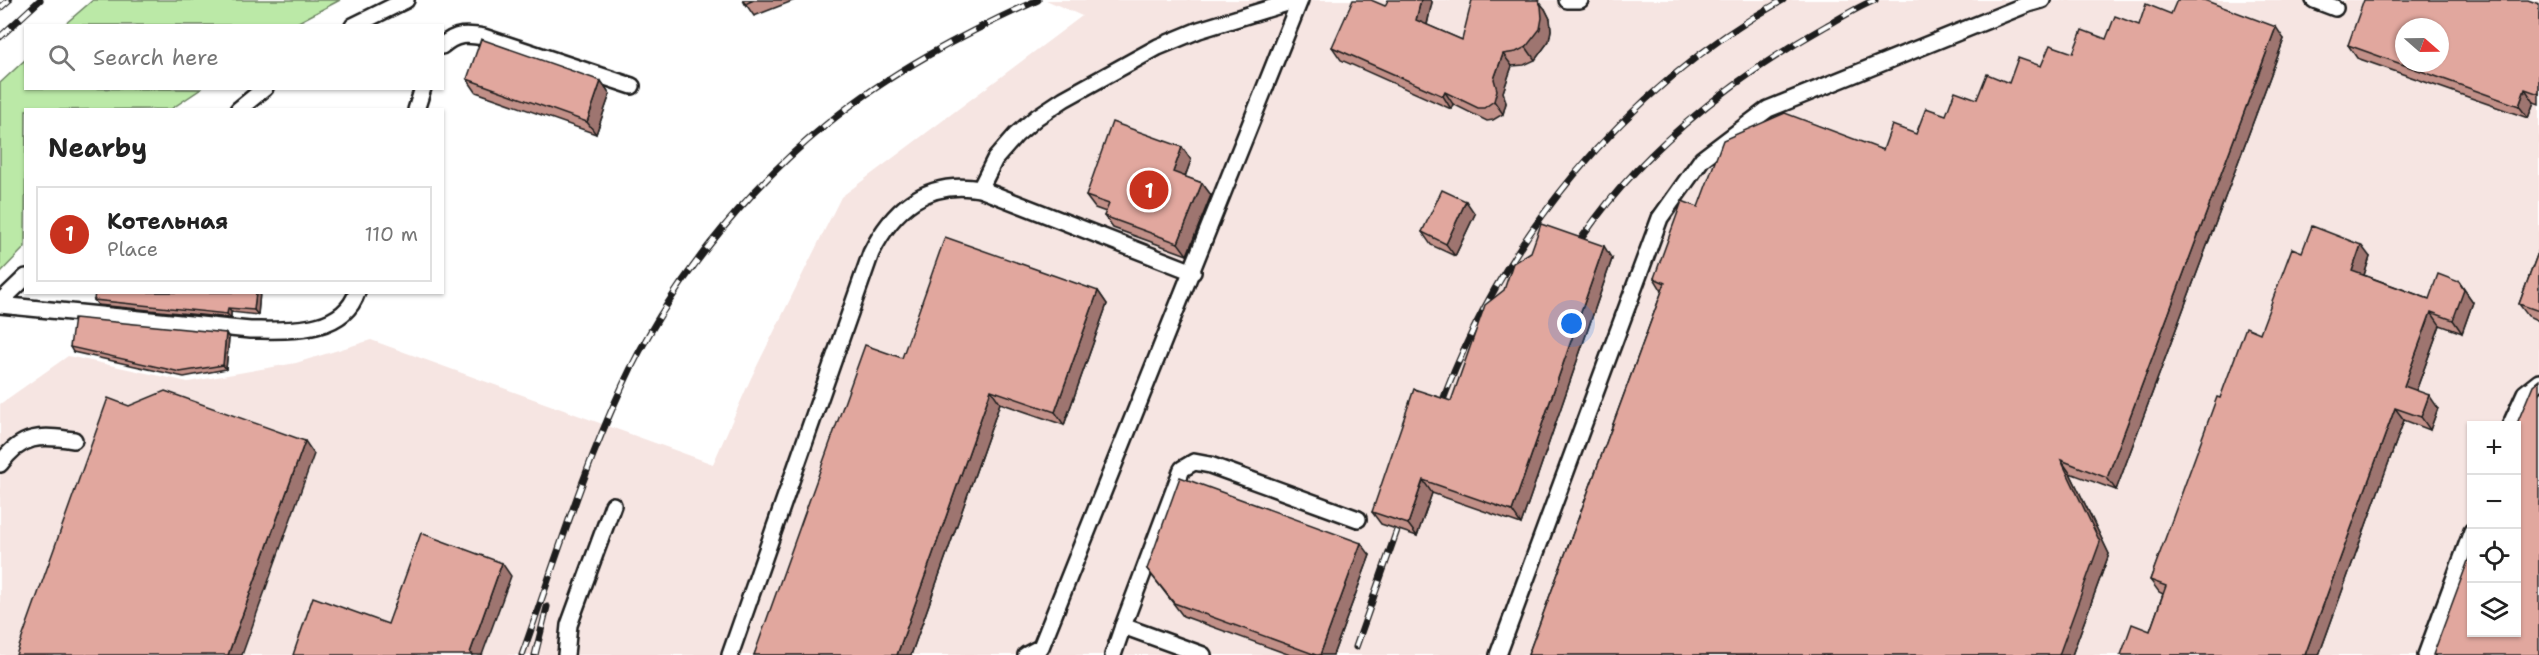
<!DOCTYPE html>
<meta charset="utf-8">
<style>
:root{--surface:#fff;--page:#f6f6f6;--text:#222;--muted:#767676;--line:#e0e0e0;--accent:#c8321e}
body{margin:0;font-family:"Shantell Sans",sans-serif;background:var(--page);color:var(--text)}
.controls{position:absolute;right:18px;bottom:18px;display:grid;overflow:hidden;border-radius:0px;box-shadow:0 2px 4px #0004}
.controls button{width:54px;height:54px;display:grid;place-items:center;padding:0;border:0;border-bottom:2px solid var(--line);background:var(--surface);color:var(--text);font:30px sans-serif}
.compass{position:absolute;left:2395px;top:18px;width:54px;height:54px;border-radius:50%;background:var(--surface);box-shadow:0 2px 4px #0004;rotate:110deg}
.you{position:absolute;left:1572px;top:324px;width:21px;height:21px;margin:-15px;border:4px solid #fff;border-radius:50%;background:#1a73e8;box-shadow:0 0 0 9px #1a73e833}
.badge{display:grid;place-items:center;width:39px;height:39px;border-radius:50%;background:var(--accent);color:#fff;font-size:20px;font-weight:700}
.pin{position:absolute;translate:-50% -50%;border:3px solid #fff;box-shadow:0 2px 6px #0006}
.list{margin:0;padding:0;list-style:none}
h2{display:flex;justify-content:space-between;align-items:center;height:78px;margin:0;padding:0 24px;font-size:26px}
h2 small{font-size:20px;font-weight:400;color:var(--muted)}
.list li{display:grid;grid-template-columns:39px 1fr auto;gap:18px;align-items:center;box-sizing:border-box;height:96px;margin:0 12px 12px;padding:0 12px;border:2px solid var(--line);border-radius:0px}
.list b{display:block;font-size:22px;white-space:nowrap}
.list p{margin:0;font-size:20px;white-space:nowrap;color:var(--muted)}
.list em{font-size:20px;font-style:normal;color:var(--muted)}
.icon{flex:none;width:33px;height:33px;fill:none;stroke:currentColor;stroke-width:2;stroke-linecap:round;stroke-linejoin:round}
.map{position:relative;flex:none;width:2539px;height:655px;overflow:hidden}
.search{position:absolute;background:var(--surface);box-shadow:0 2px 4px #0004;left:24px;top:24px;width:420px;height:66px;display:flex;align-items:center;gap:15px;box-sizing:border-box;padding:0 21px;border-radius:0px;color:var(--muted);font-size:22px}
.panel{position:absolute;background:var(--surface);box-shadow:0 2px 4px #0004;left:24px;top:108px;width:420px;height:186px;border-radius:0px}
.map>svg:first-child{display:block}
</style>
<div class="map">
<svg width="2539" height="655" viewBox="0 0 2539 655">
<rect width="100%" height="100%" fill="#fff"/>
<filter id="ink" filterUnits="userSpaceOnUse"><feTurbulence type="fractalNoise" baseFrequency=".0167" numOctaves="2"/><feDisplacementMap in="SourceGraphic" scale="12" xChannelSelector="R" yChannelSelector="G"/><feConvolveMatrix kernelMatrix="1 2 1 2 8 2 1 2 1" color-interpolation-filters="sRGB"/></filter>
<g filter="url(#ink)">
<path fill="#f6e5e2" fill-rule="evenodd" d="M 1046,0 L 2539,0 L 2539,655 L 0,655 L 0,404 L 68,356 L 188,382 L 296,363 L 371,340 L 713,464 L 751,378 L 841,197 L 1082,16 ZM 2404,27 L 2440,27 L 2440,63 L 2404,63 ZM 2472,426 L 2516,426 L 2516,632 L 2472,632 Z"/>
<g fill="#bbe9a7" stroke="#6c8262" stroke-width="1.5">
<path d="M 93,0 L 340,0 L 293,25 L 64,25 Z"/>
<path d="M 25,60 L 26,88 L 201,89 L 171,109 L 26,110 L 25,247 L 0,273 L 0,83 Z"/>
</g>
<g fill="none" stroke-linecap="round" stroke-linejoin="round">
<g stroke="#1c1c1c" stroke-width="20">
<g id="service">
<path d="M 1567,0 L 1580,0"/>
<path d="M 2314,0 L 2335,8"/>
<path d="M 353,26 L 406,0"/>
<path d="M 442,46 C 456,33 467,34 484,37 L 632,86"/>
<path d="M 238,110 L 265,88"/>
<path d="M 416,110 L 423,88"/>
<path d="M 980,189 L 995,159 L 1016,135 L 1037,117 L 1064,99 L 1158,47 L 1199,30 L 1297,0"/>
<path d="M 0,302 L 26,277"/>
<path d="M 0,305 L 250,330 C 286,330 343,335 357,292"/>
<path d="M 2510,426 L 2525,393 L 2539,382"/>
<path d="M 0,464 C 22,434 40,435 74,440"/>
<path d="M 566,655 L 569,625 L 613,505"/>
<path d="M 730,655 L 871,253 C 894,207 927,180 980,189 L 1193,272"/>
<path d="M 1026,655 L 1041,647 L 1300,0"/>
<path d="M 1113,655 L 1123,626"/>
<path d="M 1203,655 L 1123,626 L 1182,469 L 1194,462 L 1210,465 L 1358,519"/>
<path d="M 1498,655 L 1660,218 L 1702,159 L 1768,109 L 2028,4 L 2042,0"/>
<path d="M 2426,655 L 2472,531"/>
</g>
</g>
<use href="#service" stroke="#fff" stroke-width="15"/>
<g stroke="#1c1c1c" stroke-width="7">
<g id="rail">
<path d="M 0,8 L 9,0"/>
<path d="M 0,37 L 40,0"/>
<path d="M 1572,253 C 1632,157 1728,81 1826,26 C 1842,17 1858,7 1875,0"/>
<path d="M 1438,414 C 1498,242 1624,89 1783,0"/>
<path d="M 1356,647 L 1403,513"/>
<path d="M 522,655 C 554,566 582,473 622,387 C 666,290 744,191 827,124 C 890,72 965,33 1038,0"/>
<path d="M 535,655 L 547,607"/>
</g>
</g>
<use href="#rail" stroke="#fff" stroke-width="4.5" stroke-dasharray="14" stroke-linecap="butt"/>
</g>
<g fill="#c29088" stroke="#1c1c1c" stroke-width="1.5">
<path d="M 743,0 L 795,0 L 754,16 Z"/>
<path d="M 1432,2 L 1427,25 L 1462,40 L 1545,9 L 1550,19 L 1551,30 L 1549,41 L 1535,60 L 1524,65 L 1512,66 L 1503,92 L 1506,103 L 1503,114 L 1493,120 L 1487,121 L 1453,104 L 1451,109 L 1341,60 L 1332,47 L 1385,6 Z"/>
<path d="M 2539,4 L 2539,104 L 2534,102 L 2528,118 L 2357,58 L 2348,45 Z"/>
<path d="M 2171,14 L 2284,39 L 2116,490 L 2070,473 L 2109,554 L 2072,655 L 1528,655 L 1662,291 L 1654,278 L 1698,207 L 1883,150 L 1916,134 L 1946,115 L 2041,66 L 2139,25 Z"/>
<path d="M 467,79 L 601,81 L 610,94 L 596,134 L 476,92 Z"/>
<path d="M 1191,160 L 1185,177 L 1202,183 L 1211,195 L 1187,255 L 1113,228 L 1104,216 L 1106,212 L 1095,208 L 1086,196 Z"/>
<path d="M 1475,214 L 1455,256 L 1431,245 L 1422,232 Z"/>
<path d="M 2539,250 L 2539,321 L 2528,316 L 2519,304 Z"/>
<path d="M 2302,252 L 2370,257 L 2364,275 L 2429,299 L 2459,282 L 2473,302 L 2462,333 L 2440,325 L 2416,391 L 2438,408 L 2430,430 L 2404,420 L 2319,655 L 2121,655 L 2150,631 L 2163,594 L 2159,592 L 2150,580 L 2220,398 L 2260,333 Z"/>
<path d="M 1612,259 L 1521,524 L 1432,493 L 1417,536 L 1381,524 L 1372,512 L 1451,401 Z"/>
<path d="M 1098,291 L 1107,304 L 1064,425 L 1000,403 L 911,655 L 754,655 L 902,358 Z"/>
<path d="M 260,292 L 258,315 L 231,312 L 231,318 L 98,305 L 94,300 Z"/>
<path d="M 229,338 L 226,369 L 184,377 L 73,352 L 70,347 Z"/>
<path d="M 1370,555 L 1333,655 L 1290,655 L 1183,616 L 1147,569 Z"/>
</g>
<g fill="#9e756f" stroke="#1c1c1c" stroke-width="1.5">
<path d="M 1421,0 L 1430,0 L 1432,2 L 1425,33 L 1416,20 Z"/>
<path d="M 1538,0 L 1545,9 L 1550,19 L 1551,30 L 1549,41 L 1535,60 L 1526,47 Z"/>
<path d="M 2276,27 L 2284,39 L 2116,490 L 2107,478 Z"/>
<path d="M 1503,54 L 1512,66 L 1503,92 L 1506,103 L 1503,114 L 1494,101 L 1494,79 Z"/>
<path d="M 601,81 L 610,94 L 596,134 L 587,122 Z"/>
<path d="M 2525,89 L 2534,102 L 2528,118 L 2519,106 Z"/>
<path d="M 1445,92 L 1453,104 L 1451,109 L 1443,96 Z"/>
<path d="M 1182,147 L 1191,160 L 1182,185 L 1173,172 Z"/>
<path d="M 1202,183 L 1211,195 L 1187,255 L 1178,243 Z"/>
<path d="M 1466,201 L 1475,214 L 1455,256 L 1446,244 Z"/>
<path d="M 2361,245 L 2370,257 L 2361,284 L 2352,271 Z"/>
<path d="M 1604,246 L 1612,259 L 1521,524 L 1512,511 Z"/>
<path d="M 2459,282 L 2473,302 L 2462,333 L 2453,320 Z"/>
<path d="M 1098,291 L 1107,304 L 1064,425 L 1055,412 Z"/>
<path d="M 256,292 L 260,292 L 258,315 L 254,310 Z"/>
<path d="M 228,308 L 231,312 L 231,318 L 227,314 Z"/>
<path d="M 2431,312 L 2440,325 L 2413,399 L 2404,386 Z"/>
<path d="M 226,333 L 229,338 L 226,369 L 223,365 Z"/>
<path d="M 991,390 L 1000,403 L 911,655 L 897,655 Z"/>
<path d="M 2429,395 L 2438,408 L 2430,430 L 2421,417 Z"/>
<path d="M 2395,408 L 2404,420 L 2319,655 L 2305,655 Z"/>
<path d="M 305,441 L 314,454 L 242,655 L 228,655 Z"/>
<path d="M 2061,460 L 2070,473 L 2109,554 L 2072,655 L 2059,655 Z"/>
<path d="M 1423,480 L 1432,493 L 1417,536 L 1408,524 Z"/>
<path d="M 1361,543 L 1370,555 L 1333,655 L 1320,655 Z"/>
<path d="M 502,563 L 511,576 L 482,655 L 471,655 L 470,653 Z"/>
</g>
<g fill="#e1a79e" stroke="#1c1c1c" stroke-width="1.5" fill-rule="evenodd">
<path d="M 743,0 L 754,0 L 745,4 Z"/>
<path d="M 1353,0 L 1371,0 L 1385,6 L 1388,0 L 1421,0 L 1416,20 L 1462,40 L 1472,0 L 1538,0 L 1541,6 L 1542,18 L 1540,29 L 1526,47 L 1516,52 L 1503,54 L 1494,79 L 1497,90 L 1494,101 L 1484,108 L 1478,108 L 1445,92 L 1443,96 L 1332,47 Z"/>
<path d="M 2177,0 L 2204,0 L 2276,27 L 2107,478 L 2061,460 L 2100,542 L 2059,655 L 1528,655 L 1665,283 L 1654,278 L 1682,201 L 1698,207 L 1723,140 L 1785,113 L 1883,150 L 1892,125 L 1916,134 L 1926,108 L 1946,115 L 1955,91 L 1977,99 L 1987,74 L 2009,83 L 2018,58 L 2041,66 L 2050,45 L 2073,53 L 2082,30 L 2106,39 L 2115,16 L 2139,25 L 2146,4 L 2171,14 Z"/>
<path d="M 2364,0 L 2528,0 L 2539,4 L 2539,94 L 2525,89 L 2519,106 L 2348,45 ZM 2404,27 L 2440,27 L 2440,63 L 2404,63 Z"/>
<path d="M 481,39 L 601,81 L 587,122 L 467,79 Z"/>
<path d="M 1112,122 L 1182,147 L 1173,172 L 1202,183 L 1178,243 L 1104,216 L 1109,204 L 1086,196 Z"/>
<path d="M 1442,190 L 1466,201 L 1446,244 L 1422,232 Z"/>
<path d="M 1541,224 L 1604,246 L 1512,511 L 1423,480 L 1408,524 L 1372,512 L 1414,389 L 1451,401 L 1485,305 L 1504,290 L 1513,263 L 1531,252 Z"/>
<path d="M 2312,226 L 2361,245 L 2352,271 L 2429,299 L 2438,274 L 2459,282 L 2464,290 L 2453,320 L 2431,312 L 2404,386 L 2429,395 L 2421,417 L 2395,408 L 2305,655 L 2121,655 L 2132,624 L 2150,631 L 2166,586 L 2150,580 L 2217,397 L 2220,398 L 2246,327 L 2260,333 L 2292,248 L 2302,252 Z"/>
<path d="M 945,237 L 1098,291 L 1055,412 L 991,390 L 897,655 L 754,655 L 865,345 L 902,358 Z"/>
<path d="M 2539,250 L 2539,311 L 2519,304 Z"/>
<path d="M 95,292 L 256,292 L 254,310 L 228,308 L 227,314 L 94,300 Z"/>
<path d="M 74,318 L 226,333 L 223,365 L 180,372 L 70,347 Z"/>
<path d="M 2539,380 L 2539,655 L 2433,655 L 2472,550 L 2472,633 L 2517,633 L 2516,426 L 2533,385 Z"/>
<path d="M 165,391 L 305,441 L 228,655 L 16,655 L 108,398 L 129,406 Z"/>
<path d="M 1180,477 L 1361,543 L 1320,655 L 1316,655 L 1174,603 L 1147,569 Z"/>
<path d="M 421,533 L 502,563 L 470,653 L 474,655 L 293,655 L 313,597 L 388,624 Z"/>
</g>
</g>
</svg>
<div class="controls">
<button>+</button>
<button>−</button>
<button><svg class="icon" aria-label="locate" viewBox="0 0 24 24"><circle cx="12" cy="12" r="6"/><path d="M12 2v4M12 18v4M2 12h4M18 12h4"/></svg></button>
<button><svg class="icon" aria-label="layers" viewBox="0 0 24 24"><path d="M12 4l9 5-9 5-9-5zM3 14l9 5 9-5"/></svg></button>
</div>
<svg class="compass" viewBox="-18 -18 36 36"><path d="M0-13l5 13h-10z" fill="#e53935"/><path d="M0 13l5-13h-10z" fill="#767676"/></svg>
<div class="you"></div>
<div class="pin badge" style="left:1149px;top:190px">1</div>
<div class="search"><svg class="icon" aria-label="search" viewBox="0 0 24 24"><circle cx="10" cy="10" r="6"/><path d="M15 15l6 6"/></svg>Search here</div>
<section class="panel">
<h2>Nearby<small></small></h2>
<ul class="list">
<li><span class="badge">1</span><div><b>Котельная</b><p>Place</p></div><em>110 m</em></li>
</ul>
</section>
</div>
